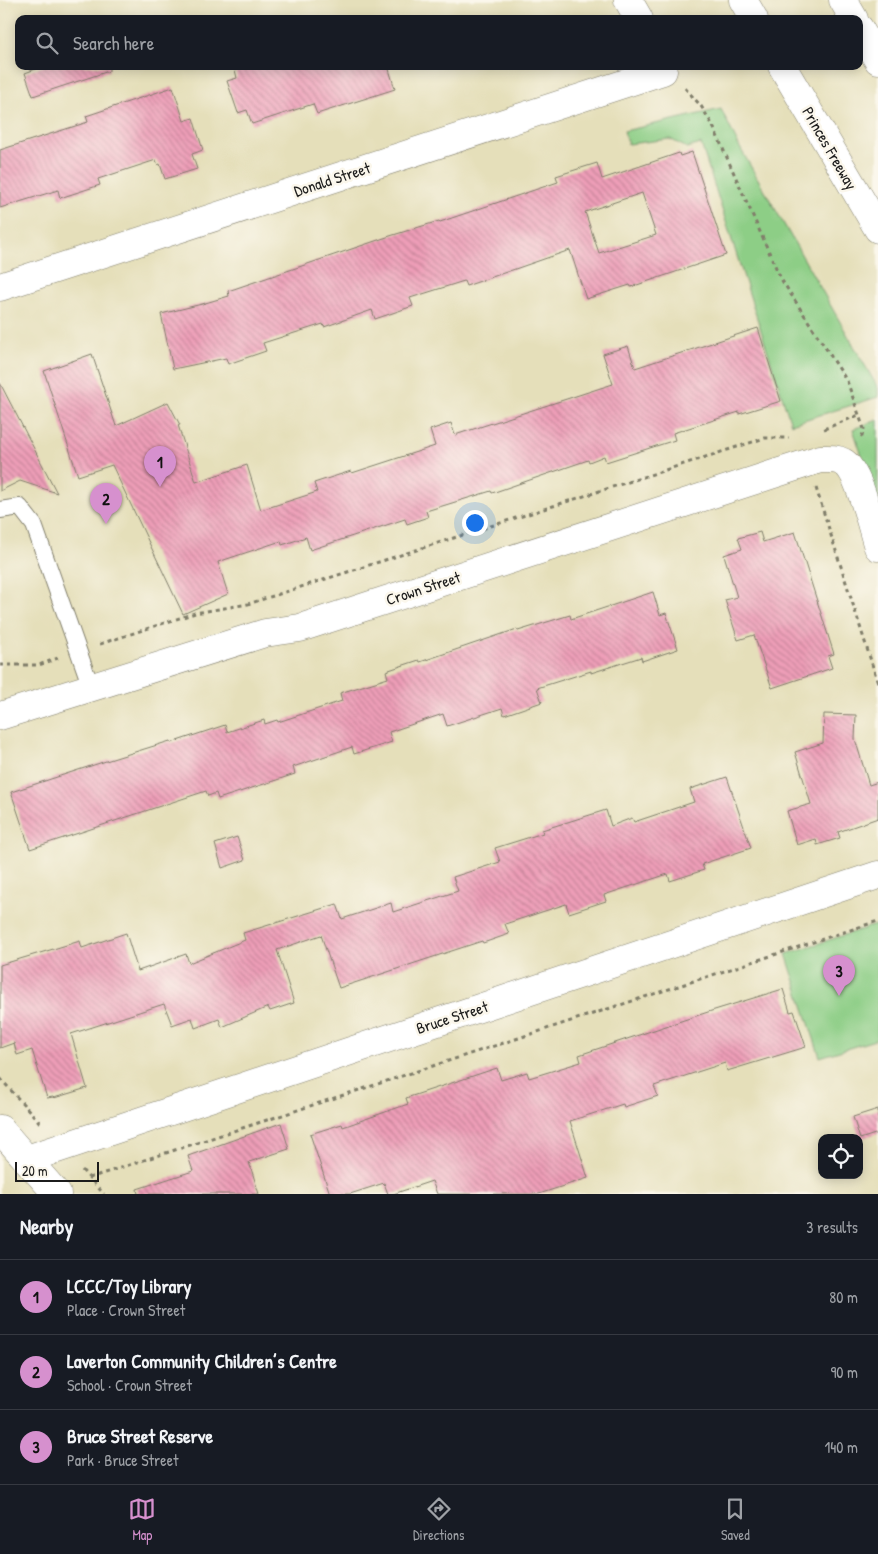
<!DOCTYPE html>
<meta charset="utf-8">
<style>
:root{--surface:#171b24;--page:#242831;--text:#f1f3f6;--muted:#9ea1a6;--line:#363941;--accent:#d690ce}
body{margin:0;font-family:"Patrick Hand",sans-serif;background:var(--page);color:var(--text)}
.controls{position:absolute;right:15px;bottom:15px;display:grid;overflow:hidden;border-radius:10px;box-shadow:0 2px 12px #0003}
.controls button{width:45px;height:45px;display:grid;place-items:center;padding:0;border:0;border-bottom:1px solid var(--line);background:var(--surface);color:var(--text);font:25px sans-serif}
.scale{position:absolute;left:15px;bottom:12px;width:84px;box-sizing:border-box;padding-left:5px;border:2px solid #1c1c1c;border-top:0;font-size:14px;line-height:18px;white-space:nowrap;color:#1c1c1c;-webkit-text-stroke:4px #fbf7ec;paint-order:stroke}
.you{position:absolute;left:474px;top:522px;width:18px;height:18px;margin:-12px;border:4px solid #fff;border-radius:50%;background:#1a73e8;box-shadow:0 0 0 8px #1a73e833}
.badge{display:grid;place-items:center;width:32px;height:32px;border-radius:50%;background:var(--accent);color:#111;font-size:16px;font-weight:700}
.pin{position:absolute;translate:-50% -41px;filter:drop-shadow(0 1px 2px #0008)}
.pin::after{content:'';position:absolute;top:26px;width:18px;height:15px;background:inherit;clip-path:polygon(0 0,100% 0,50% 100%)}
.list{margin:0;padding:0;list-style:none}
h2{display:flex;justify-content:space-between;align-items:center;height:65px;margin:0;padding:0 20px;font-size:21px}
h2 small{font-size:16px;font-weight:400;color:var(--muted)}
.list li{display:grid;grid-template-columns:32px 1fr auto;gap:15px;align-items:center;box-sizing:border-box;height:75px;padding:0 20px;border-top:1px solid var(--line)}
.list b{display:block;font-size:19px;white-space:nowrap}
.list p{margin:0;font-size:16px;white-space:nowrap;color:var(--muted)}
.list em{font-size:16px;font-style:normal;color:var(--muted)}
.icon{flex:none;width:28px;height:28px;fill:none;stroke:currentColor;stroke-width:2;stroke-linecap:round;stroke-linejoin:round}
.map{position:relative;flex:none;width:878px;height:1194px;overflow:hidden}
.search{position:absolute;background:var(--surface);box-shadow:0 2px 12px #0003;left:15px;right:15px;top:15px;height:55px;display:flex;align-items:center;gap:12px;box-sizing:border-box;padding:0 18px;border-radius:10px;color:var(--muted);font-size:19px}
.sheet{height:290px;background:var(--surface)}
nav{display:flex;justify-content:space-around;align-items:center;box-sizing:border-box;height:70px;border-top:1px solid var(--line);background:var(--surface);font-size:14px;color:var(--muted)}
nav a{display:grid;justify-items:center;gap:2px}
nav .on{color:var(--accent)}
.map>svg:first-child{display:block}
</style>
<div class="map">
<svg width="878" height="1194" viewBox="0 0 878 1194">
<defs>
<pattern id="building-back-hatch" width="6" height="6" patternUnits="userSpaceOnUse" patternTransform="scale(1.25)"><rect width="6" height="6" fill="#ee9eb8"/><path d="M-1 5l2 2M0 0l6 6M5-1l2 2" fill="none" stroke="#c08095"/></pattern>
</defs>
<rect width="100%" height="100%" fill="#fbf7ec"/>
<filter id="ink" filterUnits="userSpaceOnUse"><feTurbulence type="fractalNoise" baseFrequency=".02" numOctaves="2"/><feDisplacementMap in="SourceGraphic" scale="10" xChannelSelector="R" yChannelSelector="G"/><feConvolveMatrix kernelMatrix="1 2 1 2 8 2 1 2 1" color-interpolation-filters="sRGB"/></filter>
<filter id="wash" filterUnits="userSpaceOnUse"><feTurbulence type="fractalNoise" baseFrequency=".0096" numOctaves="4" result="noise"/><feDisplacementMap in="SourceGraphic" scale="20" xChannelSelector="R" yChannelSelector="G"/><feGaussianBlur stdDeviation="1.12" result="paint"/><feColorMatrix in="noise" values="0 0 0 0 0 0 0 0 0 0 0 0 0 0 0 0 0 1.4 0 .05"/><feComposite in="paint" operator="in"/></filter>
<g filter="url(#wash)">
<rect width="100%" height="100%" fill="#e5dfba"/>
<g fill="#8dce86" stroke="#547551">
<path d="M 721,109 L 739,146 L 878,388 L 878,397 L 791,424 L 701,144 L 687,148 L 670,139 L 628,144 L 624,131 Z"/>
<path d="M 878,420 L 878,504 L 853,429 Z"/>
<path d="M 878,924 L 878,1039 L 820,1057 L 786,954 Z"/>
</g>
<g id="blocks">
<g fill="url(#building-back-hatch)" fill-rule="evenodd">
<path d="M 44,66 L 109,66 L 109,71 L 33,96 L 25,73 Z"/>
<path d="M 234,66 L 388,66 L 395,89 L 317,114 L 313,104 L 252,124 L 247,110 L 238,113 L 227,81 L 237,78 Z"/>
<path d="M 173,87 L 184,121 L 193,118 L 203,150 L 192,154 L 197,169 L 165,179 L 160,164 L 158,165 L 156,160 L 98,179 L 100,185 L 60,198 L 58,190 L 0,208 L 0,150 L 88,122 L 86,116 Z"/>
<path d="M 692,152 L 726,255 L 631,287 L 630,285 L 586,299 L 570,250 L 466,286 L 464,281 L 410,298 L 413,306 L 375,319 L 372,310 L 324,327 L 323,324 L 263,343 L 266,351 L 228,364 L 226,358 L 173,369 L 161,314 L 202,304 L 229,296 L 228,291 L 390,236 L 439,221 L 440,222 L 558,182 L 556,176 L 597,163 L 602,179 L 679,153 L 680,156 ZM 642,193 L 656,235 L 599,253 L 585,212 Z"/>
<path d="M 758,328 L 781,401 L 739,414 L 739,412 L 673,433 L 675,440 L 606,462 L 604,456 L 589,462 L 588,460 L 492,493 L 491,491 L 426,511 L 428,517 L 407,524 L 405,519 L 310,550 L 306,537 L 282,545 L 281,541 L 218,562 L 228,594 L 183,614 L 112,465 L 78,476 L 44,371 L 92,354 L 116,426 L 168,402 L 180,425 L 178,425 L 196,482 L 247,465 L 261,510 L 317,492 L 314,483 L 351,471 L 352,473 L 435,446 L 430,430 L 451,423 L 455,435 L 613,384 L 603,354 L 628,346 L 635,368 Z"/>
<path d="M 0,383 L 57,493 L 20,481 L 0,491 Z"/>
<path d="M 760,532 L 763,542 L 795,532 L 834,654 L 828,656 L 832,668 L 772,688 L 754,635 L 738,640 L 725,600 L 737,597 L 724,555 L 742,549 L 738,538 Z"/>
<path d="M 653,592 L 660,615 L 666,613 L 678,649 L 642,661 L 641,657 L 591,673 L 591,671 L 537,688 L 542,702 L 504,715 L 502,708 L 447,726 L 443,714 L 389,732 L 392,742 L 354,754 L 352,747 L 293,767 L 295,774 L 218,799 L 216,793 L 208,796 L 206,791 L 30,849 L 11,792 L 106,761 L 170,741 L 171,743 L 225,725 L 227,732 L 264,720 L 265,724 L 277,720 L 278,722 L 342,701 L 340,693 L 388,678 L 386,671 L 419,660 L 420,662 L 517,629 L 518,631 L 570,615 L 571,619 Z"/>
<path d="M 824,714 L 856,715 L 855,739 L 869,785 L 878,782 L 878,818 L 838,832 L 840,838 L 817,845 L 816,839 L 797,845 L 787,811 L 811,804 L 795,752 L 823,743 Z"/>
<path d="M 727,777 L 751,848 L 702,864 L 704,870 L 670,881 L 668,874 L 604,895 L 606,901 L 569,913 L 566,904 L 505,924 L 509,934 L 483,943 L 482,941 L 339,988 L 321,935 L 277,950 L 294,1003 L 270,1011 L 268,1007 L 222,1027 L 219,1019 L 195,1028 L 192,1018 L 172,1025 L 164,1004 L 71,1034 L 87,1088 L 54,1098 L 53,1097 L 47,1098 L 32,1050 L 17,1055 L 14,1043 L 0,1048 L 0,965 L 80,941 L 82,948 L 126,933 L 138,971 L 186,954 L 189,963 L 245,940 L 243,933 L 337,904 L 342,919 L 391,903 L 393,912 L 458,891 L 453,877 L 500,862 L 495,848 L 543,833 L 542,830 L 606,810 L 611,826 L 632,818 L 634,822 L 694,802 L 690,789 Z"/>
<path d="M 237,837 L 245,860 L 222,868 L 215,844 Z"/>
<path d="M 783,989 L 790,1012 L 794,1011 L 806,1047 L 727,1071 L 725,1063 L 654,1086 L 658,1096 L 624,1107 L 623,1104 L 570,1121 L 588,1178 L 539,1194 L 437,1194 L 432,1181 L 393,1194 L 388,1194 L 384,1183 L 350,1194 L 330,1194 L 310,1134 L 342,1124 L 343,1127 L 408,1104 L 406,1098 L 497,1068 L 501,1080 L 527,1072 L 529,1078 L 581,1062 L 579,1055 L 708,1012 Z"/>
<path d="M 878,1109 L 878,1133 L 860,1139 L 853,1117 Z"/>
<path d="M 281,1123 L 289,1149 L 249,1162 L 259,1194 L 138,1194 L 137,1189 L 193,1171 L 188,1156 Z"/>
</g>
</g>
</g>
<g filter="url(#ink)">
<use href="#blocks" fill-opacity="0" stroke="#807e6b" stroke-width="1"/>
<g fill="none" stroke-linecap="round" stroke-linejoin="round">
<g stroke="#807e6b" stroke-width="18">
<path id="lane" d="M 0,510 L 20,507 L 34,525 L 91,687"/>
</g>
<g stroke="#807e6b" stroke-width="29">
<g id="street">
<path d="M 628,0 L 639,19"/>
<path d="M 0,287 L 663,71 L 661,66"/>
<path d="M 0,716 L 265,633 L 300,628 L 820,459 C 828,459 836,458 843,462 C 859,470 872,529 878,547"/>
<path d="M 27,1159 L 878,875"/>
</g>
</g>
<g stroke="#807e6b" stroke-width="29">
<path id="secondary" d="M 0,1129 L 57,1194"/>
</g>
<g stroke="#807e6b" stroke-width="29">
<g id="highway">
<path d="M 743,0 L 754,19"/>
<path d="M 843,0 L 854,19"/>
<path d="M 859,28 L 878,60"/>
<path d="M 782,66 L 878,229"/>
</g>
</g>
<g stroke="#807e6b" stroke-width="3" stroke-dasharray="4 4" stroke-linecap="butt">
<path d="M 685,88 L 701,106 L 712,124 L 781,279 L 847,381 L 864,429 L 861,440"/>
<path d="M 824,429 L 859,415"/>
<path d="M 816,488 L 878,683"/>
<path d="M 100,644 L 195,613 L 248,604 L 765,438 L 789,438"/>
<path d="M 0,665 L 39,665 L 58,658"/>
<path d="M 0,1078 L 41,1124"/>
<path d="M 82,1170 L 104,1194"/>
<path d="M 89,1178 L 878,921"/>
</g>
<use href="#lane" stroke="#fff" stroke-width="16"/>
<use href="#street" stroke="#fff" stroke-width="28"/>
<use href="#secondary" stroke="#fff" stroke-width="28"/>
<use href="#highway" stroke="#fff" stroke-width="28"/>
</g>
</g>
<g text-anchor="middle" stroke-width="5" stroke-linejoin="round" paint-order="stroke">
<g font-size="16" fill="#1c1c1c" stroke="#fbf7ec">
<text transform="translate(830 148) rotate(60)" y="6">Princes Freeway</text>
<text transform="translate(332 179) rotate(-18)" y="6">Donald Street</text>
<text transform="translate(423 588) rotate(-18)" y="6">Crown Street</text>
<text transform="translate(452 1017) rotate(-18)" y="6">Bruce Street</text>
</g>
</g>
</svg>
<div class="controls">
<button><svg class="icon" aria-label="locate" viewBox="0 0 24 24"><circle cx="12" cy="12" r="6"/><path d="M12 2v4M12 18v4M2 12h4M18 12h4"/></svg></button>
</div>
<div class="scale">20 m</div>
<div class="you"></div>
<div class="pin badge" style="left:160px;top:487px">1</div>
<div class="pin badge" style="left:106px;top:524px">2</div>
<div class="pin badge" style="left:839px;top:996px">3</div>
<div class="search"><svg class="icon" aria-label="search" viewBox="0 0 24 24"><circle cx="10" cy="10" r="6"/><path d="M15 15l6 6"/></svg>Search here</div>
</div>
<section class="sheet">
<h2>Nearby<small>3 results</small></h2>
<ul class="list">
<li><span class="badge">1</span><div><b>LCCC/Toy Library</b><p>Place · Crown Street</p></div><em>80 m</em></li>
<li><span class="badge">2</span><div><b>Laverton Community Children’s Centre</b><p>School · Crown Street</p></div><em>90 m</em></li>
<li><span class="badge">3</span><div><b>Bruce Street Reserve</b><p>Park · Bruce Street</p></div><em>140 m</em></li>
</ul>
</section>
<nav>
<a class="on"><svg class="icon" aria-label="map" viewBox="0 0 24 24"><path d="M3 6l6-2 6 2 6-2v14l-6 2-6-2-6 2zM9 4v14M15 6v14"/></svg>Map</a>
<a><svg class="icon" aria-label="directions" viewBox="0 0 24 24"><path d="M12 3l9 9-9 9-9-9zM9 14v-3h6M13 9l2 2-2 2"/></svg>Directions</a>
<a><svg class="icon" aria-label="saved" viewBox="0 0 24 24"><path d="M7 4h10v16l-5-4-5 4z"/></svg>Saved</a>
</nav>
